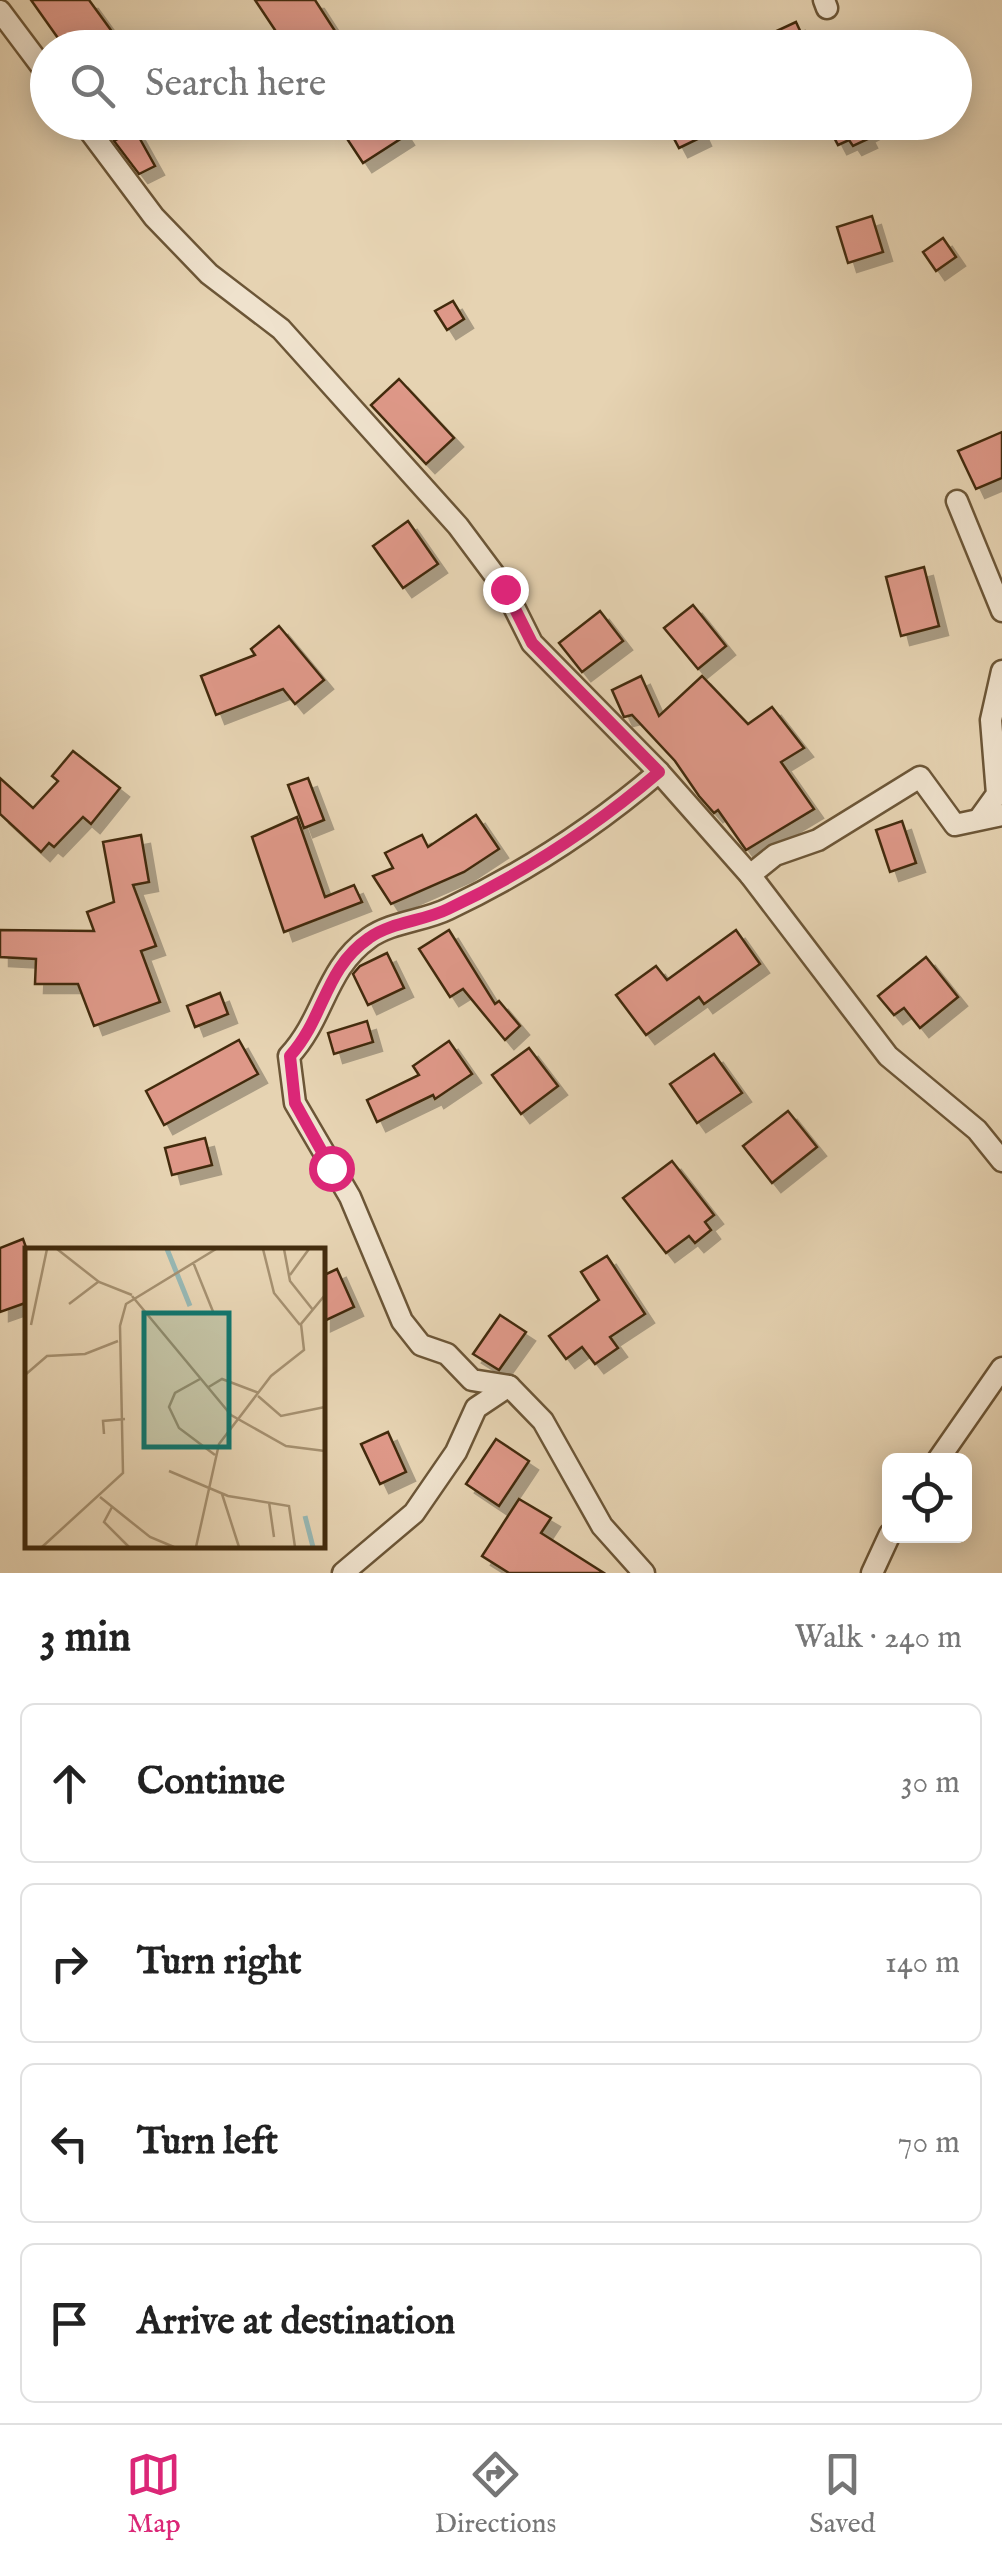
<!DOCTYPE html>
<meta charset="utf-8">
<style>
:root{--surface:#fff;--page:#f6f6f6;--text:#222;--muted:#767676;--line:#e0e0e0;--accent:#db2777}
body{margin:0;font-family:"IM FELL English",serif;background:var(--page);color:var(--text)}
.controls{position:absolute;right:30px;bottom:30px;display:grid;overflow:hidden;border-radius:15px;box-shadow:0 5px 25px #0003}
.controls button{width:90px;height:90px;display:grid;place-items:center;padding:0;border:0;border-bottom:2px solid var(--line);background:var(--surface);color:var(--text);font:50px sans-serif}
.stop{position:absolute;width:30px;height:30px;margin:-22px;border:8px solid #db2777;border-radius:50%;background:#fff}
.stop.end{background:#db2777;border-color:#fff;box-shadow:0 2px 10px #0008}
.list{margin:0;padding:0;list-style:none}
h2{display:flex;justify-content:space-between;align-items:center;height:130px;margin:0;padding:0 40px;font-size:42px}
h2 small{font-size:32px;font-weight:400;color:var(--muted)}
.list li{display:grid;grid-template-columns:65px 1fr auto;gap:30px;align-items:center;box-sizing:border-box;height:160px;margin:0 20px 20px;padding:0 20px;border:2px solid var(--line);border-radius:15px}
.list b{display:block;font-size:38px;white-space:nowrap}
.list em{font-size:32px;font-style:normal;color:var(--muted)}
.icon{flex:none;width:55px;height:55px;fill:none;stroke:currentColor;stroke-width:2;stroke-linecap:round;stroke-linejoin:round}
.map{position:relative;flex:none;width:1002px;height:1573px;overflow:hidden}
.search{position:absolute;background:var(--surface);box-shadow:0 5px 25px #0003;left:30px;right:30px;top:30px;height:110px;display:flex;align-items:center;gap:25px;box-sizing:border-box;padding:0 35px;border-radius:55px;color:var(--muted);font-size:38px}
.sheet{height:850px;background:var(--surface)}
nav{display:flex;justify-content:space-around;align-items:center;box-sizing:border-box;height:140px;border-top:2px solid var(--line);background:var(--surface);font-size:28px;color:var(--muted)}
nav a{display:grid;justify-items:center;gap:5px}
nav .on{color:var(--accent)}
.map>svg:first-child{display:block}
</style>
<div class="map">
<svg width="1002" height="1573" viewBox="0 0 1002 1573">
<defs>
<filter id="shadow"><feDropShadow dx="9" dy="9" stdDeviation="0" flood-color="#0004"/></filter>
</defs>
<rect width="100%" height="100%" fill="#e6d3b2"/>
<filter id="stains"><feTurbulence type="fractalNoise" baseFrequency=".002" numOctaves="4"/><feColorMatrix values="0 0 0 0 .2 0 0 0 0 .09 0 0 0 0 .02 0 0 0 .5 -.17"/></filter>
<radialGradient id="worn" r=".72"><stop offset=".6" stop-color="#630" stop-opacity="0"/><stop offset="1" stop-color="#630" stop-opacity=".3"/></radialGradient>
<g fill="#de9888" stroke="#432c0e" stroke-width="2.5" filter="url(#shadow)">
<path d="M 31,0 L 89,0 L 124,48 L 65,48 Z"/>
<path d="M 255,0 L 315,0 L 346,48 L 287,48 Z"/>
<path d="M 796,22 L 808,48 L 740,48 Z"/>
<path d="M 336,122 L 396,122 L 405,136 L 363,163 Z"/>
<path d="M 687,122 L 695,122 L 702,137 L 679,148 L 670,131 Z"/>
<path d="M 826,122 L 886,122 L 865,133 L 868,139 L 853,146 L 849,140 L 838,145 Z"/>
<path d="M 135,130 L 155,166 L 139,174 L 114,141 Z"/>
<path d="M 872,216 L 883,252 L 848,263 L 837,227 Z"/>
<path d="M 943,238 L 956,257 L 936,271 L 923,252 Z"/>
<path d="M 453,301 L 464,319 L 447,330 L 435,311 Z"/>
<path d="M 399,379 L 454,438 L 426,464 L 371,405 Z"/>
<path d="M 1002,432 L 1002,478 L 976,489 L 958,451 Z"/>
<path d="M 408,521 L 438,564 L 403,588 L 373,546 Z"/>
<path d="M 924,567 L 939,626 L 901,636 L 886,577 Z"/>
<path d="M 693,605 L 726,646 L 698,669 L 664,628 Z"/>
<path d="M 600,611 L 623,641 L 582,672 L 559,643 Z"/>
<path d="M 279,626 L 324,680 L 295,704 L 283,689 L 216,715 L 201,676 L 255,655 L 251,649 Z"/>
<path d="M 641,676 L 659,716 L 702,676 L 748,724 L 772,707 L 804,748 L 781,762 L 814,809 L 746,850 L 718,810 L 714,813 L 699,796 L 675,761 L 632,715 L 624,717 L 612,690 Z"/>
<path d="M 73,751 L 120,788 L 91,824 L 83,817 L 54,847 L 49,843 L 41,852 L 0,814 L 0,778 L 33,808 L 58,781 L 52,776 Z"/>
<path d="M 308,778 L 324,820 L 304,828 L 288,785 Z"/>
<path d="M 476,815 L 499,849 L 464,872 L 391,904 L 373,876 L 393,868 L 385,853 L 422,835 L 428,847 Z"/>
<path d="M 297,817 L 325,897 L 354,885 L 362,902 L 284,932 L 252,837 Z"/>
<path d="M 902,821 L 916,863 L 890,872 L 876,830 Z"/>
<path d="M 141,835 L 149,882 L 133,885 L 156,946 L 141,951 L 160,1002 L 94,1026 L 78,984 L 35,984 L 36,959 L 0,957 L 0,930 L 94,931 L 87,912 L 114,902 L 103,842 Z"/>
<path d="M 449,930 L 495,1004 L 499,1001 L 520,1026 L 505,1040 L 463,989 L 450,997 L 419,949 Z"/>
<path d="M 736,930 L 760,964 L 704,1004 L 699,997 L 646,1035 L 616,995 L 656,966 L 667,980 Z"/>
<path d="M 387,953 L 404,988 L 368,1005 L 353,974 L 360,966 Z"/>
<path d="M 926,957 L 958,997 L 920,1028 L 904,1008 L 894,1015 L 878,996 Z"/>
<path d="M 220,993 L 228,1014 L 195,1027 L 187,1006 Z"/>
<path d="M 367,1021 L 373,1042 L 334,1054 L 328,1033 Z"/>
<path d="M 239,1040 L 258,1074 L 164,1125 L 146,1091 Z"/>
<path d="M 449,1041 L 472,1074 L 435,1099 L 433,1095 L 377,1122 L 367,1100 L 419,1075 L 413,1066 Z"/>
<path d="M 529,1048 L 558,1086 L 521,1114 L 492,1075 Z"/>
<path d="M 714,1054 L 742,1093 L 697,1123 L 670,1084 Z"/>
<path d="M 788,1111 L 817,1147 L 772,1183 L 743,1146 Z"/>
<path d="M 205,1138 L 212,1165 L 172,1175 L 165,1148 Z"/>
<path d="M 672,1161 L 714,1215 L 705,1222 L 711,1230 L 695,1243 L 689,1236 L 666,1253 L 623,1198 Z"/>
<path d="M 23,1239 L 28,1253 L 28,1302 L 0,1312 L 0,1248 Z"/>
<path d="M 607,1256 L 645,1314 L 610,1337 L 618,1348 L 595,1364 L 582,1347 L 566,1359 L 549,1336 L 599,1300 L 581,1272 Z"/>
<path d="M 337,1269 L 354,1307 L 322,1322 L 322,1276 Z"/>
<path d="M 500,1315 L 526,1332 L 499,1370 L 473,1354 Z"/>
<path d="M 388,1432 L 406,1472 L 380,1484 L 361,1444 Z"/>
<path d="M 496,1439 L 529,1461 L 499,1506 L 466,1484 Z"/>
<path d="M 519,1499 L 551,1518 L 541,1533 L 604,1573 L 509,1573 L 482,1556 Z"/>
</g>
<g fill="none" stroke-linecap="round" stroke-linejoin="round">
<g stroke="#6c5637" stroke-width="25">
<g id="minor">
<path d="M 824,0 L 827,8"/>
<path d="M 0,11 L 48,75"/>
<path d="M 83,122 L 154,217 L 209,274 L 281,329 L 458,526 L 505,589 L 532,643 L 659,772 L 750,875 L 888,1056 L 977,1130 L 1002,1161"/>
<path d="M 957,501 L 1002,611"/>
<path d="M 979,819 L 997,794 L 991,720 L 1002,671"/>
<path d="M 750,875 L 775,855 L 818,840 L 920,777 L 955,825 L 1002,815"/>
<path d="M 938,1460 L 1002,1368"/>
<path d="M 343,1573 L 414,1513 L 456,1452 L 476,1408 L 509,1386"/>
<path d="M 644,1573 L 602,1526 L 543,1421 L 509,1386 L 472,1380 L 447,1354 L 421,1345 L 402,1321 L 350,1197 L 295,1103 L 289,1056 C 325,1017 325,969 369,938 C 391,922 424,921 448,909 C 524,873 596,826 659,772"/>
<path d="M 872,1573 L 890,1534"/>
</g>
</g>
<use href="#minor" stroke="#efe2cd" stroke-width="20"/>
</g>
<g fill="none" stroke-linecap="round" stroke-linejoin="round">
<path stroke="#db2777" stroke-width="12" d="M 331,1168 L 295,1103 L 290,1056 C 325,1017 324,969 369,938 C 391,922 424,921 448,909 C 524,873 596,826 659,772 L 532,643 L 505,589"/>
</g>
<g transform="translate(25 1248)">
<rect width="300" height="300" fill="#e6d3b2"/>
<path fill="none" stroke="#97b7b3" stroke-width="5" d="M 142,1 L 165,58M 280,268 L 288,299"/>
<path fill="none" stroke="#a59070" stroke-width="2.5" d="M 32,1 L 74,34 L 107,47M 238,1 L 249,45 L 275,77M 259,1 L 265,33 L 288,62M 168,14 L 189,66M 265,27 L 284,1M 107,48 L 206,167 L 261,198 L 300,203M 44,56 L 73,34M 6,77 L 22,1M 0,127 L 22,108 L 60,106 L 93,93M 175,131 L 150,145 L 144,159 L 154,180 L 190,207M 182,140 L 197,131 L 234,145M 233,148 L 256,168 L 300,159M 79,186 L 78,173 L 100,171M 144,223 L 203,248 L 264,258 L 270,299M 197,246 L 214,299M 75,249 L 125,289 L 149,299M 244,254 L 249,289M 87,259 L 79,274 L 104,299M 17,299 L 98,225 L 95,78 L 101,56 L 191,1M 171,299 L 194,196 L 246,128 L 279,102 L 276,76 L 300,47"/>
<path fill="#0f766e" fill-opacity="0.15" stroke="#0f766e" stroke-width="5" d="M 119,65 L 204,65 L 204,199 L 119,199 Z"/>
<rect width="300" height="300" fill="none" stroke="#432c0e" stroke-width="5"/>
</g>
<rect width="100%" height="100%" filter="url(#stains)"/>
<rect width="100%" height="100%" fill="url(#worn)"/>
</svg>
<div class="controls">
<button><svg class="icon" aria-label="locate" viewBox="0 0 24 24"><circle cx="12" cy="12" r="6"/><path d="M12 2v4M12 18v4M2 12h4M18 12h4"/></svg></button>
</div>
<div class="stop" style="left:331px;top:1168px"></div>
<div class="stop end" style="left:505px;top:589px"></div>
<div class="search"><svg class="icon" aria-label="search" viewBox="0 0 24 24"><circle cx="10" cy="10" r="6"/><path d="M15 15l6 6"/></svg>Search here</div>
</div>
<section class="sheet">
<h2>3 min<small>Walk · 240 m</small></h2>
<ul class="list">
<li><svg class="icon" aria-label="ahead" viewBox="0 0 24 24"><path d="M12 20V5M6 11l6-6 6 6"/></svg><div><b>Continue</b></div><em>30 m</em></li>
<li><svg class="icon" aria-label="right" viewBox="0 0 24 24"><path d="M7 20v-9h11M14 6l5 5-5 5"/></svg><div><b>Turn right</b></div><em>140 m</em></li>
<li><svg class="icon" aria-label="left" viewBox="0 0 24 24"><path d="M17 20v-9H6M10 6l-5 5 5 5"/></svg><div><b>Turn left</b></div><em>70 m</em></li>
<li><svg class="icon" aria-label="arrive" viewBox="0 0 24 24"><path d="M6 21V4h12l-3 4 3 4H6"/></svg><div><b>Arrive at destination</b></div></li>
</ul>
</section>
<nav>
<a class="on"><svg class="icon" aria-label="map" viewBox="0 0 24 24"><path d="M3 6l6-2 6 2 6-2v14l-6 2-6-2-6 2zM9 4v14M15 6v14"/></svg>Map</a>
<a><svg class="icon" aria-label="directions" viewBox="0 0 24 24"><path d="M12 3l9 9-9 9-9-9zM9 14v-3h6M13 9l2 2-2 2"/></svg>Directions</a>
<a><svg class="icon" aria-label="saved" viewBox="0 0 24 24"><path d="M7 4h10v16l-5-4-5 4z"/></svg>Saved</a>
</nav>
